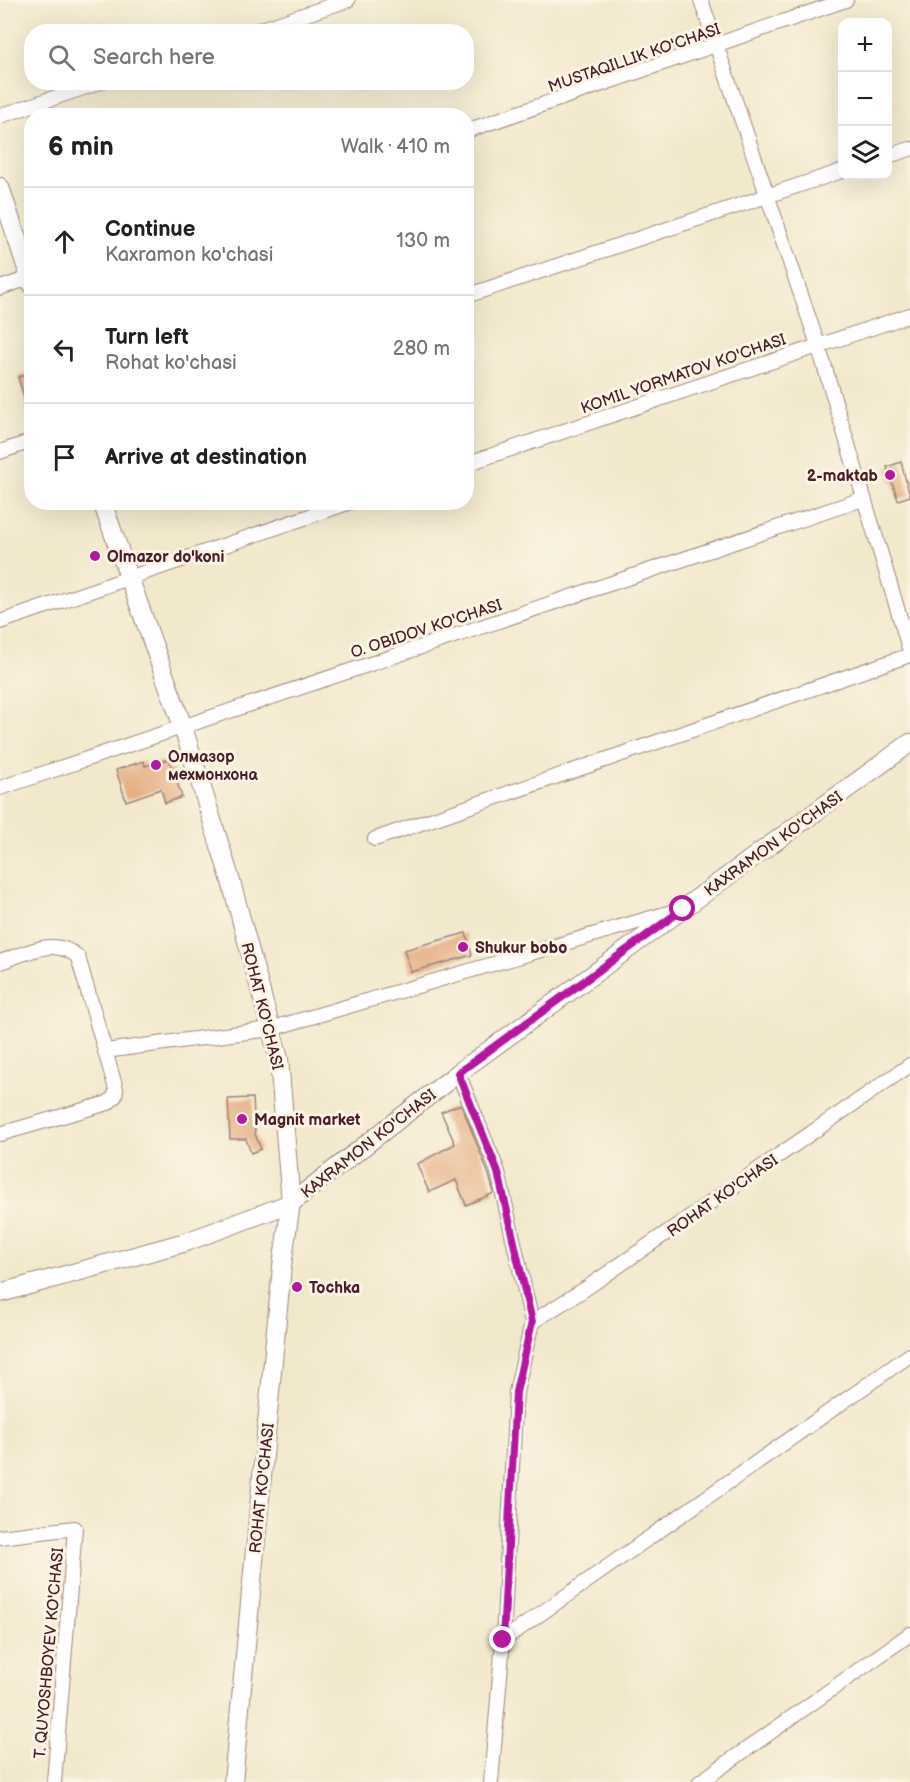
<!DOCTYPE html>
<meta charset="utf-8">
<style>
:root{--surface:#fff;--page:#f2f2f2;--text:#222;--muted:#767676;--line:#e0e0e0}
body{margin:0;font-family:"Balsamiq Sans",sans-serif;background:var(--page);color:var(--text)}
.controls{position:absolute;right:18px;top:18px;display:grid;overflow:hidden;border-radius:12px;box-shadow:0 6px 24px #0002}
.controls button{width:54px;height:54px;display:grid;place-items:center;padding:0;border:0;border-bottom:2px solid var(--line);background:var(--surface);color:var(--text);font:30px sans-serif}
.stop{position:absolute;width:18px;height:18px;margin:-14px;border:4px solid #b5179e;border-radius:50%;background:#fff}
.stop.end{background:#b5179e;border-color:#fff;box-shadow:0 2px 6px #0008}
.list{margin:0;padding:0;list-style:none}
h2{display:flex;justify-content:space-between;align-items:center;height:78px;margin:0;padding:0 24px;font-size:26px}
h2 small{font-size:20px;font-weight:400;color:var(--muted)}
.list li{display:grid;grid-template-columns:39px 1fr auto;gap:18px;align-items:center;box-sizing:border-box;height:108px;padding:0 24px;border-top:2px solid var(--line)}
.list b{display:block;font-size:22px;white-space:nowrap}
.list p{margin:0;font-size:20px;white-space:nowrap;color:var(--muted)}
.list em{font-size:20px;font-style:normal;color:var(--muted)}
.icon{flex:none;width:33px;height:33px;fill:none;stroke:currentColor;stroke-width:2;stroke-linecap:round;stroke-linejoin:round}
.map{position:relative;flex:none;width:910px;height:1782px;overflow:hidden}
.search{position:absolute;background:var(--surface);box-shadow:0 6px 24px #0002;left:24px;top:24px;width:450px;height:66px;display:flex;align-items:center;gap:15px;box-sizing:border-box;padding:0 21px;border-radius:24px;color:var(--muted);font-size:22px}
.panel{position:absolute;background:var(--surface);box-shadow:0 6px 24px #0002;left:24px;top:108px;width:450px;height:402px;border-radius:24px}
.map>svg:first-child{display:block}
</style>
<div class="map">
<svg width="910" height="1782" viewBox="0 0 910 1782">
<rect width="100%" height="100%" fill="#fcf5e5"/>
<filter id="ink" filterUnits="userSpaceOnUse"><feTurbulence type="fractalNoise" baseFrequency=".0167" numOctaves="2"/><feDisplacementMap in="SourceGraphic" scale="12" xChannelSelector="R" yChannelSelector="G"/><feConvolveMatrix kernelMatrix="1 2 1 2 8 2 1 2 1" color-interpolation-filters="sRGB"/></filter>
<filter id="wash" filterUnits="userSpaceOnUse"><feTurbulence type="fractalNoise" baseFrequency=".008" numOctaves="4" result="noise"/><feDisplacementMap in="SourceGraphic" scale="24" xChannelSelector="R" yChannelSelector="G"/><feGaussianBlur stdDeviation="1.35" result="paint"/><feColorMatrix in="noise" values="0 0 0 0 0 0 0 0 0 0 0 0 0 0 0 0 0 1.4 0 .05"/><feComposite in="paint" operator="in"/></filter>
<g filter="url(#wash)">
<rect width="100%" height="100%" fill="#f2e8cc"/>
<g id="blocks">
<g fill="#e5af83">
<path d="M 32,373 L 32,412 L 29,413 L 18,377 Z"/>
<path d="M 901,462 L 910,496 L 898,500 L 887,467 Z"/>
<path d="M 169,759 L 182,797 L 165,803 L 161,789 L 126,801 L 116,770 L 144,761 L 145,766 Z"/>
<path d="M 466,933 L 472,955 L 411,972 L 404,950 Z"/>
<path d="M 253,1098 L 255,1134 L 261,1149 L 251,1153 L 246,1139 L 230,1139 L 228,1099 Z"/>
<path d="M 461,1104 L 489,1175 L 494,1193 L 466,1205 L 456,1180 L 429,1192 L 417,1164 L 455,1144 L 441,1112 Z"/>
</g>
</g>
</g>
<g filter="url(#ink)">
<use href="#blocks" fill-opacity="0" stroke="#9e847c" stroke-width="1.5"/>
<g fill="none" stroke-linecap="round" stroke-linejoin="round">
<g stroke="#9e847c" stroke-width="16">
<g id="minor">
<path d="M 701,0 L 818,345 L 910,651"/>
<path d="M 253,32 L 348,0"/>
<path d="M 0,116 L 101,82"/>
<path d="M 466,131 L 846,0"/>
<path d="M 888,156 L 910,149"/>
<path d="M 0,288 L 32,277"/>
<path d="M 466,296 L 842,171"/>
<path d="M 0,452 L 32,441"/>
<path d="M 466,464 L 910,315"/>
<path d="M 0,622 L 351,502"/>
<path d="M 0,788 L 863,499"/>
<path d="M 375,839 L 910,655"/>
<path d="M 0,962 C 27,953 54,936 78,957 L 116,1089 L 115,1096 L 108,1103 L 0,1134"/>
<path d="M 105,1051 L 270,1029 L 675,911"/>
<path d="M 458,1073 L 498,1172 L 532,1322 L 516,1392 L 503,1640 L 491,1782"/>
<path d="M 532,1322 L 585,1289 L 910,1065"/>
<path d="M 0,1537 L 75,1528 L 54,1782"/>
<path d="M 503,1640 L 910,1355"/>
<path d="M 700,1782 L 910,1634"/>
</g>
</g>
<g stroke="#9e847c" stroke-width="20">
<g id="tertiary">
<path d="M 0,187 L 32,284"/>
<path d="M 102,502 L 183,727 L 230,878 L 279,1059 L 291,1203 L 282,1266 L 233,1782"/>
<path d="M 0,1293 L 186,1242 L 291,1203 L 458,1073 L 910,743"/>
</g>
</g>
<use href="#minor" stroke="#fff" stroke-width="14"/>
<use href="#tertiary" stroke="#fff" stroke-width="18"/>
</g>
</g>
<g fill="none" stroke-linecap="round" stroke-linejoin="round" filter="url(#ink)">
<path stroke="#b5179e" stroke-width="8" d="M 503,1640 L 516,1392 L 532,1322 L 498,1172 L 458,1073 L 683,909"/>
</g>
<g fill="#b5179e" stroke="#fcf5e5" stroke-width="2">
<circle cx="890" cy="475" r="6"/>
<circle cx="95" cy="556" r="6"/>
<circle cx="156" cy="765" r="6"/>
<circle cx="463" cy="947" r="6"/>
<circle cx="242" cy="1119" r="6"/>
<circle cx="297" cy="1287" r="6"/>
</g>
<g text-anchor="middle" stroke-width="6" stroke-linejoin="round" paint-order="stroke">
<g font-size="16" fill="#4a1f2b" stroke="#fcf5e5">
<text transform="translate(634 57) rotate(-19)" y="6">MUSTAQILLIK KO'CHASI</text>
<text transform="translate(683 373) rotate(-19)" y="6">KOMIL YORMATOV KO'CHASI</text>
<text transform="translate(426 628) rotate(-18)" y="6">O. OBIDOV KO'CHASI</text>
<text transform="translate(773 843) rotate(-36)" y="6">KAXRAMON KO'CHASI</text>
<text transform="translate(263 1006) rotate(76)" y="6">ROHAT KO'CHASI</text>
<text transform="translate(368 1143) rotate(-38)" y="6">KAXRAMON KO'CHASI</text>
<text transform="translate(722 1195) rotate(-35)" y="6">ROHAT KO'CHASI</text>
<text transform="translate(261 1488) rotate(-84)" y="6">ROHAT KO'CHASI</text>
<text transform="translate(48 1653) rotate(-85)" y="6">T. QUYOSHBOYEV KO'CHASI</text>
</g>
<g font-size="16" font-weight="bold" fill="#4a1f2b" stroke="#fcf5e5" text-anchor="start">
<text x="878" y="481" text-anchor="end">2-maktab</text>
<text x="107" y="562">Olmazor do'koni</text>
<text x="168" y="762">Олмазор<tspan x="168" dy="18">мехмонхона</tspan></text>
<text x="475" y="953">Shukur bobo</text>
<text x="254" y="1125">Magnit market</text>
<text x="309" y="1293">Tochka</text>
</g>
</g>
</svg>
<div class="controls">
<button>+</button>
<button>−</button>
<button><svg class="icon" aria-label="layers" viewBox="0 0 24 24"><path d="M12 4l9 5-9 5-9-5zM3 14l9 5 9-5"/></svg></button>
</div>
<div class="stop" style="left:683px;top:909px"></div>
<div class="stop end" style="left:503px;top:1640px"></div>
<div class="search"><svg class="icon" aria-label="search" viewBox="0 0 24 24"><circle cx="10" cy="10" r="6"/><path d="M15 15l6 6"/></svg>Search here</div>
<section class="panel">
<h2>6 min<small>Walk · 410 m</small></h2>
<ul class="list">
<li><svg class="icon" aria-label="ahead" viewBox="0 0 24 24"><path d="M12 20V5M6 11l6-6 6 6"/></svg><div><b>Continue</b><p>Kaxramon ko'chasi</p></div><em>130 m</em></li>
<li><svg class="icon" aria-label="left" viewBox="0 0 24 24"><path d="M17 20v-9H6M10 6l-5 5 5 5"/></svg><div><b>Turn left</b><p>Rohat ko'chasi</p></div><em>280 m</em></li>
<li><svg class="icon" aria-label="arrive" viewBox="0 0 24 24"><path d="M6 21V4h12l-3 4 3 4H6"/></svg><div><b>Arrive at destination</b></div></li>
</ul>
</section>
</div>
